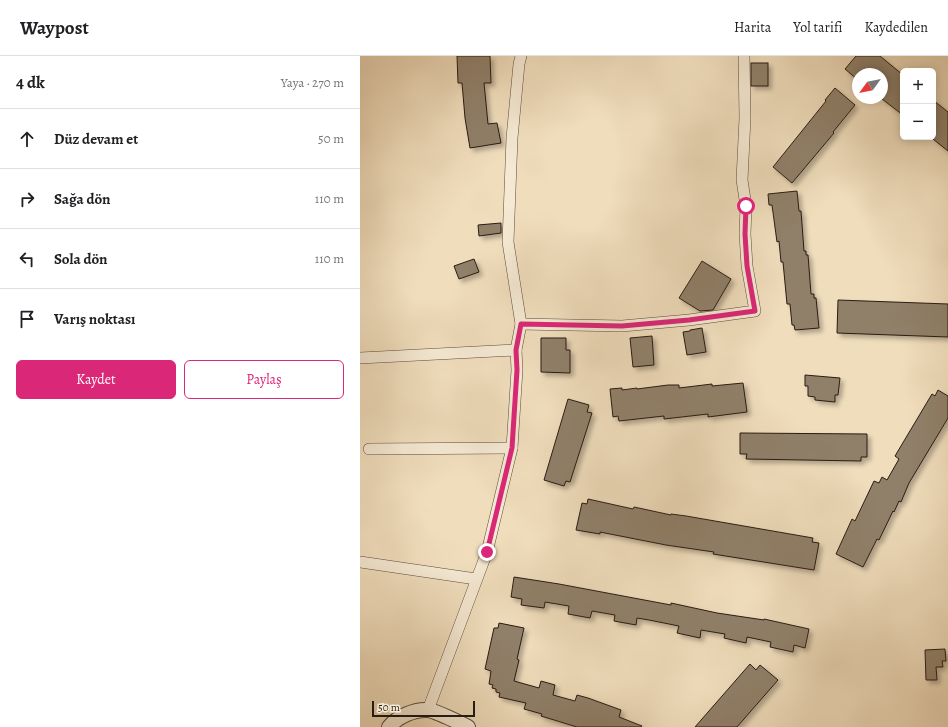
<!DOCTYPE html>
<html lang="tr">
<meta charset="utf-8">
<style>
:root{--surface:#fff;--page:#f6f6f6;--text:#202124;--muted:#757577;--line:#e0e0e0;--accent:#db2777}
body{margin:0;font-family:Alegreya,serif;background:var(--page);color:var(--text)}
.controls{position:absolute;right:12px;top:12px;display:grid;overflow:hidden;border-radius:6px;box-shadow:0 2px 10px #0003}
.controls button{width:36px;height:36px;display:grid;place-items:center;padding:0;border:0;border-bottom:1px solid var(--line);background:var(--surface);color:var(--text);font:20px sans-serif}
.compass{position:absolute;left:492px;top:12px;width:36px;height:36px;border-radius:50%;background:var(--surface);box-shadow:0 2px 10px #0003;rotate:237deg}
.scale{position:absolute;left:12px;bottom:10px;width:103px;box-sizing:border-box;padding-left:4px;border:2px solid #291c12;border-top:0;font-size:11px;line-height:14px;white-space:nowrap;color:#291c12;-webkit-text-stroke:3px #f5e9d3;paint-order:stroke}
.stop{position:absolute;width:12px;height:12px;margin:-9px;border:3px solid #db2777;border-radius:50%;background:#fff}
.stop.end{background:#db2777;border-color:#fff;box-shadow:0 1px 4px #0008}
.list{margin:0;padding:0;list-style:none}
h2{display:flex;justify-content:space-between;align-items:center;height:52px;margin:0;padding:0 16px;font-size:17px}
h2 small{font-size:13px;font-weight:400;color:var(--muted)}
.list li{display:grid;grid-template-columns:26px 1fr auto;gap:12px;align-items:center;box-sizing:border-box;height:60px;padding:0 16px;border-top:1px solid var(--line)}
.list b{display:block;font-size:15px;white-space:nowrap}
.list em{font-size:13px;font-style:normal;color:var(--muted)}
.actions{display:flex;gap:8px;padding:12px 16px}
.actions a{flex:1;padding:9px 0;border:1px solid var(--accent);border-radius:6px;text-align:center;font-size:14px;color:var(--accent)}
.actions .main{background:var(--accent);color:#fff}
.icon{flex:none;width:22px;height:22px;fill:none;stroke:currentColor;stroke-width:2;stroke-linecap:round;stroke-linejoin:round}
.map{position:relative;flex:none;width:588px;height:671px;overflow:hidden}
header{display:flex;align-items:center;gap:24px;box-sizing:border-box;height:56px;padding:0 20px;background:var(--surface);border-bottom:1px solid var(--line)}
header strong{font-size:19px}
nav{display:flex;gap:22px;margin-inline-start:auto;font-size:14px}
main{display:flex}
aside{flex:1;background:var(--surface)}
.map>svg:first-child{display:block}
</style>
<header>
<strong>Waypost</strong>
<nav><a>Harita</a><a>Yol tarifi</a><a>Kaydedilen</a></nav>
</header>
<main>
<aside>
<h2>4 dk<small>Yaya · 270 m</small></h2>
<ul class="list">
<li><svg class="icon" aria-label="ahead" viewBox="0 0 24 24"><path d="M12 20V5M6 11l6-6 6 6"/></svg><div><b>Düz devam et</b></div><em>50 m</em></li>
<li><svg class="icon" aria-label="right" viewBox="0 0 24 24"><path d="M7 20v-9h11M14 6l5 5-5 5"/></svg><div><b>Sağa dön</b></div><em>110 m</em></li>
<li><svg class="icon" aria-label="left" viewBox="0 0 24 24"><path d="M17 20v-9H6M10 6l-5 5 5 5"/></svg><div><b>Sola dön</b></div><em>110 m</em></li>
<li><svg class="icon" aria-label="arrive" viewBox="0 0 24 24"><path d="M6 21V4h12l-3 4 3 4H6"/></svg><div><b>Varış noktası</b></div></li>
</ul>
<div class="actions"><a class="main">Kaydet</a><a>Paylaş</a></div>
</aside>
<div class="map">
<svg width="588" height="671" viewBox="0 0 588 671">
<defs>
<filter id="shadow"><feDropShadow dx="3.5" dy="3.5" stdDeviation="2" flood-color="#0004"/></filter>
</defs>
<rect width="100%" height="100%" fill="#f0ddbc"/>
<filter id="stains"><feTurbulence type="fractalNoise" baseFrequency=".005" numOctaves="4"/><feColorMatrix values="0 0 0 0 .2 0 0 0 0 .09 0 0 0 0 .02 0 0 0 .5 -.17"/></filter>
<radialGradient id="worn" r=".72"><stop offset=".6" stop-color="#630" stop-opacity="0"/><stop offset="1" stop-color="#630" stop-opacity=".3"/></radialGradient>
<g fill="#90806a" stroke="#291c12" filter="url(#shadow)">
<path d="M 97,0 L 130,0 L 131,27 L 124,27 L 128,68 L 137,67 L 141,87 L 110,92 L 105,62 L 102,27 L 98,27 Z"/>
<path d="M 496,0 L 520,0 L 543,19 L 543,59 L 522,43 L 522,18 L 498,18 L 498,24 L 485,13 Z"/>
<rect x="391" y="7" width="17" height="23"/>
<path d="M 475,32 L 495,49 L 473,76 L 474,77 L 432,127 L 413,111 L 466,45 L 465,44 Z"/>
<path d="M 573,44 L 588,56 L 588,95 L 573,83 Z"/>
<path d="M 437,135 L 439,155 L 441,155 L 444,195 L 446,195 L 446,199 L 448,199 L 451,238 L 454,238 L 454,242 L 456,242 L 459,272 L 435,274 L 434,269 L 432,269 L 430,248 L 427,248 L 423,206 L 421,206 L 419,185 L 417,186 L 412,149 L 409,149 L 408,138 Z"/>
<path d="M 141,167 L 141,177 L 119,180 L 118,169 Z"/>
<path d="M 114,203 L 119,216 L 99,223 L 94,210 Z"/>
<path d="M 342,205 L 371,223 L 353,254 L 340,255 L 319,242 Z"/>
<path d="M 478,244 L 588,248 L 588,281 L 477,277 Z"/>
<path d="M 342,272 L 346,296 L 327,299 L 323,276 L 330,275 L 330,274 Z"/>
<path d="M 292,280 L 294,309 L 273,311 L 270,282 Z"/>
<path d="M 181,282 L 206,282 L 206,294 L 210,294 L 210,317 L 181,316 Z"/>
<path d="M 445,319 L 480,322 L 478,339 L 475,339 L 475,346 L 455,344 L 455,341 L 448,340 L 448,330 L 445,330 Z"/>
<path d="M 383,327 L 387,356 L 348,361 L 348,358 L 304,363 L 304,360 L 259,365 L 258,360 L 253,361 L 250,333 L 262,332 L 262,334 L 277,332 L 277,333 L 308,329 L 319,329 L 319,332 L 352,328 L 352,330 Z"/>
<path d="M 578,334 L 588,340 L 588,362 L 549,427 L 541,446 L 539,445 L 534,456 L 533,455 L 519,484 L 517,483 L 503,511 L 476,498 L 492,463 L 495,465 L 514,425 L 519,427 L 522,421 L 527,424 L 539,403 L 535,400 L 572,338 L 575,340 Z"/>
<path d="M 208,343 L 229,349 L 227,356 L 232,357 L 210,426 L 206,425 L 204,430 L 184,424 Z"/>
<path d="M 380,377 L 507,378 L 507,401 L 501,401 L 501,405 L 386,403 L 387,398 L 380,398 Z"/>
<path d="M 228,443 L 273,453 L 274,451 L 311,459 L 311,458 L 326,460 L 453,482 L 452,486 L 459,487 L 454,514 L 353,498 L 354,496 L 306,489 L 240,476 L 240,478 L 216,474 L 222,447 L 227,448 Z"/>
<path d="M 154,521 L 199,528 L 311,549 L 311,547 L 357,557 L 404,564 L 404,563 L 449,573 L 445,592 L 434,589 L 433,596 L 410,591 L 411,586 L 387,581 L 386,587 L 364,582 L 365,578 L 341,574 L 340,582 L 317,577 L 319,570 L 289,564 L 277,562 L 276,569 L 254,565 L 255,559 L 232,555 L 230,562 L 208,558 L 209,550 L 185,546 L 184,552 L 161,549 L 162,543 L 151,541 Z"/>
<path d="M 139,567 L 164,572 L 157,603 L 159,604 L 154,625 L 179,632 L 181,625 L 195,629 L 193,639 L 215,645 L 217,639 L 228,642 L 261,654 L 259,661 L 282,670 L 281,671 L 217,671 L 181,660 L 182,658 L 164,653 L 166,647 L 139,641 L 140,637 L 136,636 L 136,633 L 132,632 L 133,629 L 129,628 L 131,615 L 125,613 L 134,572 L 138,572 Z"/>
<path d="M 585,593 L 586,605 L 582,605 L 583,611 L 576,611 L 577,624 L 566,624 L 565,594 Z"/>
<path d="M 390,608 L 396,614 L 400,609 L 418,624 L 377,671 L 335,671 Z"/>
</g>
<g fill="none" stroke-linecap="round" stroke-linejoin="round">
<g stroke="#5b4c3c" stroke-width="12">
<g id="minor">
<path d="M 161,268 L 262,270 L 329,264 L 395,255 L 387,210 L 385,178 L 386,150 L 382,124 L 385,62 L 384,0"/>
<path d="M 0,302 L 156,294"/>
<path d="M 9,393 L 152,392"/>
<path d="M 0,506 L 116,523"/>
<path d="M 68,654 L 127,496 L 152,392 L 157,314 L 156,294 L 161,268 L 148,186 L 152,82 L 159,8 L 161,0"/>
</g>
</g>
<g stroke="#5b4c3c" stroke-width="16">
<path id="tertiary" d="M 29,671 C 37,661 54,653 68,654 C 75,655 100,667 108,671"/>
</g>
<use href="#minor" stroke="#f5e9d3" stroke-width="11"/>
<use href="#tertiary" stroke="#f5e9d3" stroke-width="14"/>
</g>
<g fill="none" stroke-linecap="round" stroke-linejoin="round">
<path stroke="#db2777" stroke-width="5" d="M 127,496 L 152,392 L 157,314 L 156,294 L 161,268 L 262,270 L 329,264 L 395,255 L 387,210 L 385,178 L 386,150"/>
</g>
<rect width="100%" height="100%" filter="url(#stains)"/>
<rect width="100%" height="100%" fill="url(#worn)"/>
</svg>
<div class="controls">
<button>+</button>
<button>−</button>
</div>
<svg class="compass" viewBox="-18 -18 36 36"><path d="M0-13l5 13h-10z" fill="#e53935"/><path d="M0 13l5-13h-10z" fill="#757577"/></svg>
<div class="scale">50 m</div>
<div class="stop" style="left:386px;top:150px"></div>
<div class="stop end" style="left:127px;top:496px"></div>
</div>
</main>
